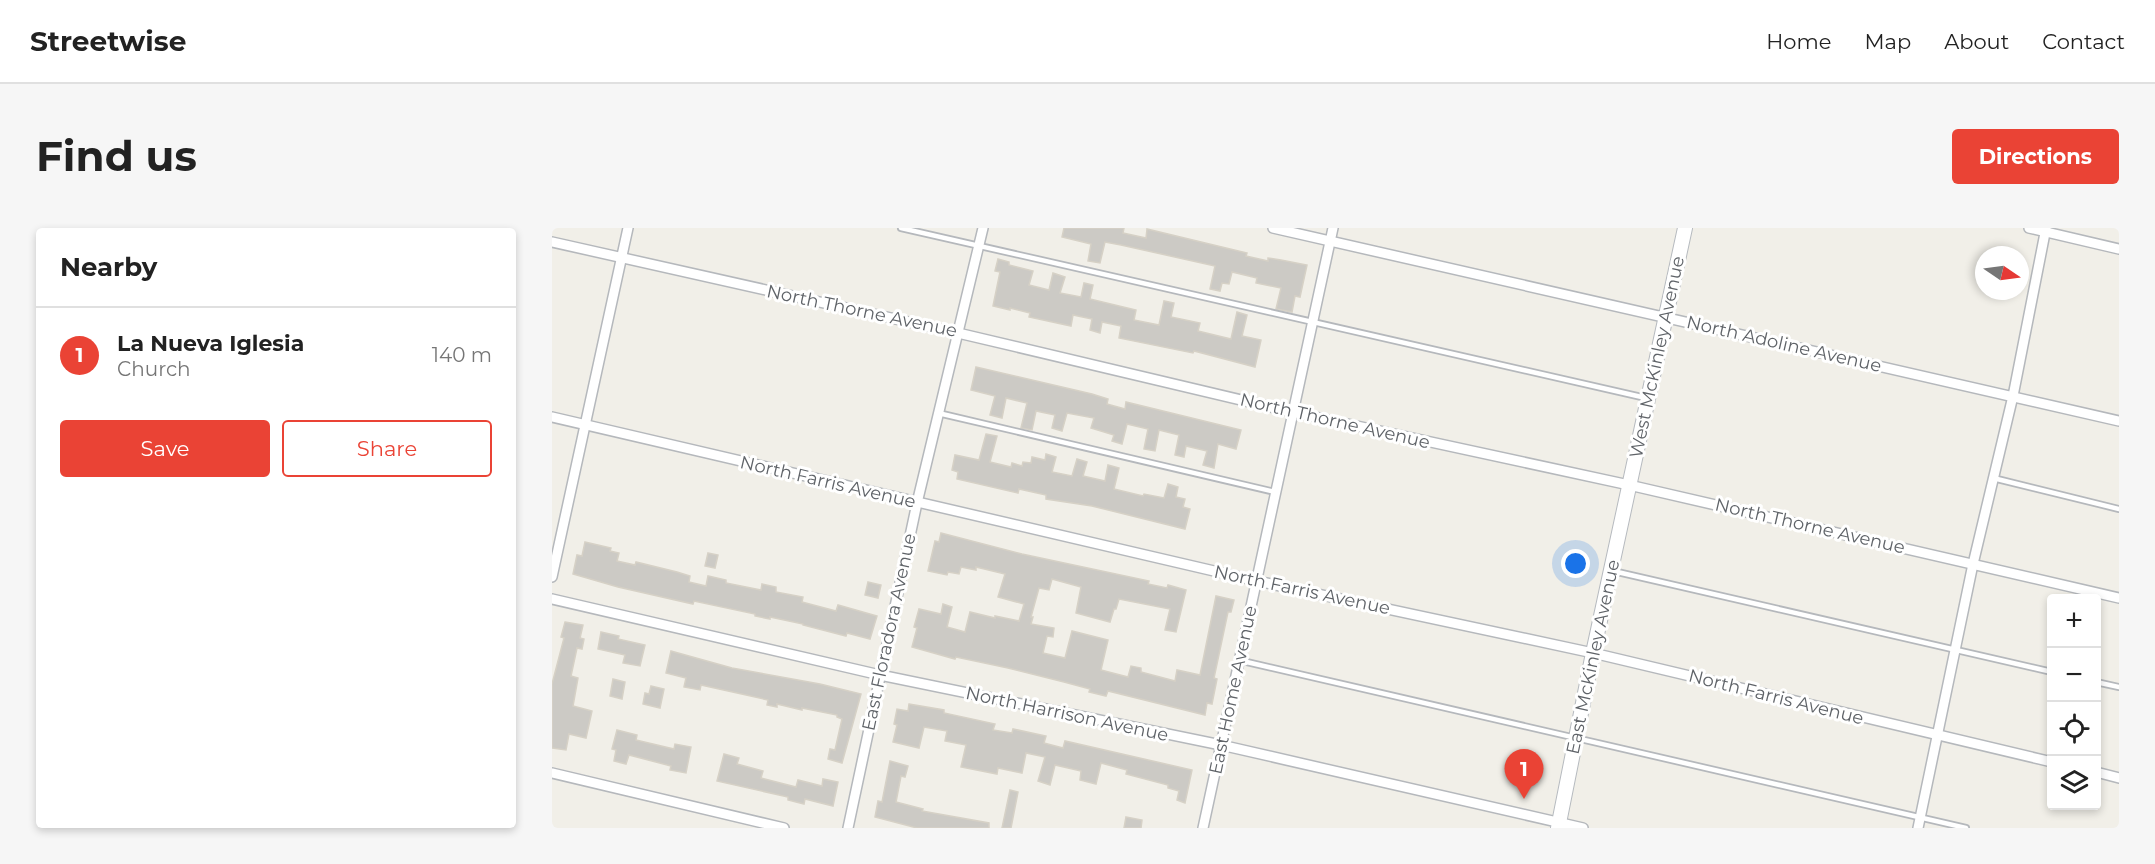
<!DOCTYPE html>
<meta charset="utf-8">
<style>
:root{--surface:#fff;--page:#f6f6f6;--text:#222;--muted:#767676;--line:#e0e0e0;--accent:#ea4335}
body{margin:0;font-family:Montserrat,sans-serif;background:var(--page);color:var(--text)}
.controls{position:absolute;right:18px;bottom:18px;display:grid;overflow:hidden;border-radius:6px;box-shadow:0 3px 9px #0003}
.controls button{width:54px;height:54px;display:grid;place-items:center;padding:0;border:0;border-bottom:2px solid var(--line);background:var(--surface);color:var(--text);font:30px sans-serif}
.compass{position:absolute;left:1423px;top:18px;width:54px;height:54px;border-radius:50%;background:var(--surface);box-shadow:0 3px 9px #0003;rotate:103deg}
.you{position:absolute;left:1024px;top:336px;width:21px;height:21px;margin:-15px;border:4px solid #fff;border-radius:50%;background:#1a73e8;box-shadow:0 0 0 9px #1a73e833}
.badge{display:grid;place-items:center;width:39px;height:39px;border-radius:50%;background:var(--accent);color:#fff;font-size:20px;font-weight:700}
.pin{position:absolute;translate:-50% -50px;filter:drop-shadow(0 2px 3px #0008)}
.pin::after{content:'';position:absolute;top:32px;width:21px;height:18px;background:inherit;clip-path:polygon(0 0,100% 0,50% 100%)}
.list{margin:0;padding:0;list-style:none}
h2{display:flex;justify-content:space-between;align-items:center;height:78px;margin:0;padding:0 24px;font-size:26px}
h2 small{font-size:20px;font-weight:400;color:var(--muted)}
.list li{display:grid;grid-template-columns:39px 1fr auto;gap:18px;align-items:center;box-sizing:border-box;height:96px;padding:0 24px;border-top:2px solid var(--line)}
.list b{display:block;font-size:22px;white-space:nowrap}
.list p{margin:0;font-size:20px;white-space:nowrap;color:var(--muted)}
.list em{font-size:20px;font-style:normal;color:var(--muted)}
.actions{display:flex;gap:12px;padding:18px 24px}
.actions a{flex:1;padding:14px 0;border:2px solid var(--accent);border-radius:6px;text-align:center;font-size:21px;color:var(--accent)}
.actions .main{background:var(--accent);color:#fff}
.icon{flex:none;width:33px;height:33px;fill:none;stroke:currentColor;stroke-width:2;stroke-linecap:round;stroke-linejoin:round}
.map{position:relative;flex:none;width:1567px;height:600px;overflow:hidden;border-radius:6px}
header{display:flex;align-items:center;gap:36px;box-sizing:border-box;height:84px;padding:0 30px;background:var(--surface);border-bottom:2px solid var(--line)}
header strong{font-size:28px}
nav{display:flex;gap:33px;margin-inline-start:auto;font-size:21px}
.intro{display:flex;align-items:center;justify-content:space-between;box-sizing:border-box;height:144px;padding:0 36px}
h1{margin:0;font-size:42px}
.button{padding:15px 27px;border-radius:6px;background:var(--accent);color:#fff;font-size:21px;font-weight:700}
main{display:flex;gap:36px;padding:0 36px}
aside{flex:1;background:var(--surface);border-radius:6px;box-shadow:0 3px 9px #0003}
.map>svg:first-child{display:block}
</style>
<header>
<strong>Streetwise</strong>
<nav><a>Home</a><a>Map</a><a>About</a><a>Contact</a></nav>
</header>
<div class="intro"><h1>Find us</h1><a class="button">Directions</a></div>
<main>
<aside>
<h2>Nearby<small></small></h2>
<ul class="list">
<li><span class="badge">1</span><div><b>La Nueva Iglesia</b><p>Church</p></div><em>140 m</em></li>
</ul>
<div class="actions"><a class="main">Save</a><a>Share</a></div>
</aside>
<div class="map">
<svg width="1567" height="600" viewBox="0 0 1567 600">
<rect width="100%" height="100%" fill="#f1efe8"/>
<g fill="#cccac5" stroke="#d6d1c6" stroke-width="1.5">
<path d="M 512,0 L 572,0 L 571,5 L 594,10 L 595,1 L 695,25 L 694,28 L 716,33 L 716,30 L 729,32 L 755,37 L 748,69 L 743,68 L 740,84 L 724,81 L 729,60 L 704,55 L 705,50 L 680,44 L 677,56 L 670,55 L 668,63 L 658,61 L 663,38 L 569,17 L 553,14 L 548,35 L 536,33 L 539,16 L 510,9 Z"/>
<path d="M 446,31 L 457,34 L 457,37 L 481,43 L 477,57 L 497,62 L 501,45 L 513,49 L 508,65 L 529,69 L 532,55 L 541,57 L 538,71 L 584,82 L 582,92 L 607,97 L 612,73 L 622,75 L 619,89 L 648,95 L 646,103 L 679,111 L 685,84 L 695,87 L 690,108 L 709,112 L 703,139 L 642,123 L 641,125 L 567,110 L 569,98 L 550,94 L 548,105 L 538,102 L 540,91 L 521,87 L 519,98 L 477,89 L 478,85 L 458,80 L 458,82 L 441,78 L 448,44 L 443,43 Z"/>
<path d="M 424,139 L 540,166 L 556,171 L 555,176 L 573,181 L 574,174 L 689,202 L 684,221 L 666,216 L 662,240 L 651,237 L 655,223 L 634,218 L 632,229 L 623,227 L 627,207 L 607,202 L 603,223 L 592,221 L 596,201 L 575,196 L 570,216 L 560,213 L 562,207 L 539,200 L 542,190 L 515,185 L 510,203 L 500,200 L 503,187 L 484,183 L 480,202 L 469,200 L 475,175 L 454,170 L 450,190 L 438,187 L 443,168 L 419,162 Z"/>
<path d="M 434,206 L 445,208 L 438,234 L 459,239 L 460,235 L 470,238 L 471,234 L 479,235 L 480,229 L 493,232 L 494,226 L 504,229 L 500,244 L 520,248 L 525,231 L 535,234 L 531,248 L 553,253 L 556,237 L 567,240 L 562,261 L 591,268 L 592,266 L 612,270 L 616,256 L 626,259 L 624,269 L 633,271 L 631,279 L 638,281 L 633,301 L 540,278 L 494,271 L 494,267 L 467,261 L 466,265 L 405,251 L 406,244 L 400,242 L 403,227 L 427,232 Z"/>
<path d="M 389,305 L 470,326 L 597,353 L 596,356 L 615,360 L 616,357 L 634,362 L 624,404 L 613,402 L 618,381 L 567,371 L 564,381 L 562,381 L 558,394 L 524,385 L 529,359 L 500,351 L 497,362 L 487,360 L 479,389 L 481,389 L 479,396 L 502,400 L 501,409 L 495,408 L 491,425 L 513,430 L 520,403 L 556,412 L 549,442 L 576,449 L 579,438 L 589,440 L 589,444 L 623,453 L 625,442 L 648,447 L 664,368 L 682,372 L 679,384 L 676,384 L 662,450 L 665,451 L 660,476 L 655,475 L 653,487 L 556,463 L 554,468 L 537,464 L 538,461 L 512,454 L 456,440 L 404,429 L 403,431 L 360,419 L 365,400 L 362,399 L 367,381 L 389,386 L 391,376 L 400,379 L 395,399 L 413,404 L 418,384 L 443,390 L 443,388 L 467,393 L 472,376 L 446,369 L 453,346 L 424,339 L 424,342 L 409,339 L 407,346 L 396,344 L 395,347 L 376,343 L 383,313 L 387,314 Z"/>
<path d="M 33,314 L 59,320 L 58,323 L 67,325 L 65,333 L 83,337 L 84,334 L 125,344 L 138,348 L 137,354 L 154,358 L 156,348 L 174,352 L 174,355 L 209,362 L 210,356 L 224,359 L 224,364 L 251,369 L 250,374 L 284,383 L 286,377 L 325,388 L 318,411 L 295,405 L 294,408 L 251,397 L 251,396 L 218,389 L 218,391 L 203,388 L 203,386 L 142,373 L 141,376 L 66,359 L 21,346 L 25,327 L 30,328 Z"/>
<path d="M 156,325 L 166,327 L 163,340 L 153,338 Z"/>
<path d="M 316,354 L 329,357 L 326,370 L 313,367 Z"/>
<path d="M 13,394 L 31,397 L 28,410 L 32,411 L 30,421 L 25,420 L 19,448 L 26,450 L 21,478 L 40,483 L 34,510 L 17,506 L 14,522 L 0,520 L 0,456 L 12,410 L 9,409 Z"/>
<path d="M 49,404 L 67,408 L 66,411 L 93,417 L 88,438 L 71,435 L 73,427 L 46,421 Z"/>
<path d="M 119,423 L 180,440 L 268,456 L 309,466 L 290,535 L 276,531 L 278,521 L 283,522 L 290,491 L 285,489 L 285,487 L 250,480 L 250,482 L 225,476 L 225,479 L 215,477 L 216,472 L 149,457 L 148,462 L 132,459 L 134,450 L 114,445 Z"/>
<path d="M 61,451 L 73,454 L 70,471 L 58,468 Z"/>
<path d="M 99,458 L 112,461 L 108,480 L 91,476 L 93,465 L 97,466 Z"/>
<path d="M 357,476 L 392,482 L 392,485 L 443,496 L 441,502 L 460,505 L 461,501 L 494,508 L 492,515 L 511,520 L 513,513 L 640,542 L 633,575 L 625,572 L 627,563 L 616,560 L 616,557 L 574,546 L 575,542 L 549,535 L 544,556 L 528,552 L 529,543 L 503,537 L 498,557 L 486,553 L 493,529 L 474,525 L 470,545 L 446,540 L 445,546 L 409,539 L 414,517 L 393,513 L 395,503 L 372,499 L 367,520 L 341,514 L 345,497 L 342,496 L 345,481 L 356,483 Z"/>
<path d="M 65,502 L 85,507 L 84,512 L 122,521 L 123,516 L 139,519 L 134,545 L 118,542 L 119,538 L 77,527 L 74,536 L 62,533 L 64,522 L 60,521 Z"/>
<path d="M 172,526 L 187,530 L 185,536 L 211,543 L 209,550 L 244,559 L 246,552 L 270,558 L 271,551 L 286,554 L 281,578 L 253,571 L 252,576 L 236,572 L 236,569 L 165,553 Z"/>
<path d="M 338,533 L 356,538 L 353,549 L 349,548 L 344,574 L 371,581 L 370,583 L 437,595 L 437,600 L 365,600 L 323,589 L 326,573 L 330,574 Z"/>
<path d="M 458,562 L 466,564 L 459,600 L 450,600 Z"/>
<path d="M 574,589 L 590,592 L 589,600 L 572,600 Z"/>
</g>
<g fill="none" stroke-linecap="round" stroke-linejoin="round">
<g stroke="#b5b8bc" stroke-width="8">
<g id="lane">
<path d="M 349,0 L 1094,170"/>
<path d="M 386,185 L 723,264"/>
<path d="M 1441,250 L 1567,281"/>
<path d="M 1061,343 L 1500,444"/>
<path d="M 686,432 L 1414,600"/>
<path d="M 1544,454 L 1567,459"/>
</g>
</g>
<g stroke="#b5b8bc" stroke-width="12">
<g id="street">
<path d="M 721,0 L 1567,193"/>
<path d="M 1477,0 L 1567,21"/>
<path d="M 0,14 L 406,105 L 740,184 L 1077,257 L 1567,370"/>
<path d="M 0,189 L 705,353 L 1041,425 L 1500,534"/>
<path d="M 0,349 L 76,0"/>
<path d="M 0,371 L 328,447 L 669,517 L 1031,600"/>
<path d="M 1544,544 L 1567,550"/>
<path d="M 0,545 L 232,600"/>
<path d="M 296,600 L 365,275 L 431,0"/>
<path d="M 651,600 L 781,0"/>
<path d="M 1366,600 L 1421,336 L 1461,168 L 1494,0"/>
</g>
</g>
<g stroke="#b6babf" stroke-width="16">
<path id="secondary" d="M 1006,600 L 1041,425 L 1133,0"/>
</g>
<use href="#lane" stroke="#fff" stroke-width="4.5"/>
<use href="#street" stroke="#fff" stroke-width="9"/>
<use href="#secondary" stroke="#fff" stroke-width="14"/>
</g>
<g text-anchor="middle" stroke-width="6" stroke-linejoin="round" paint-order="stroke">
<g font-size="18" fill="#5f6368" stroke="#fff">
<text transform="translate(310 83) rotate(12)" y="6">North Thorne Avenue</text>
<text transform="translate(1232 116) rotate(13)" y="6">North Adoline Avenue</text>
<text transform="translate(1105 129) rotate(-78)" y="6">West McKinley Avenue</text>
<text transform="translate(783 193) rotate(13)" y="6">North Thorne Avenue</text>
<text transform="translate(276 254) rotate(13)" y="6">North Farris Avenue</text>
<text transform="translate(1258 298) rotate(13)" y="6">North Thorne Avenue</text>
<text transform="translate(750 362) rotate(12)" y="6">North Farris Avenue</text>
<text transform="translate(337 404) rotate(-78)" y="6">East Floradora Avenue</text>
<text transform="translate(1041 429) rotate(-78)" y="6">East McKinley Avenue</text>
<text transform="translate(681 462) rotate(-78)" y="6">East Home Avenue</text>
<text transform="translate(1224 469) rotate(14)" y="6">North Farris Avenue</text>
<text transform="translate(515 486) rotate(12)" y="6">North Harrison Avenue</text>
</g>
</g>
</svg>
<div class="controls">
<button>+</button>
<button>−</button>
<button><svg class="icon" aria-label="locate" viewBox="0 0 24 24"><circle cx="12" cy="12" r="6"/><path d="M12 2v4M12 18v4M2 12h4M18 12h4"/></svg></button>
<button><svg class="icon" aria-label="layers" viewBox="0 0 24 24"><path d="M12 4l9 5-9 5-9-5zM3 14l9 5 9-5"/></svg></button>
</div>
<svg class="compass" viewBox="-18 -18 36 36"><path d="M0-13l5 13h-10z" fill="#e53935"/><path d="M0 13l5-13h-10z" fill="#767676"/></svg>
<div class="you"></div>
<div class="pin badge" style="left:972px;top:571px">1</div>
</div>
</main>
